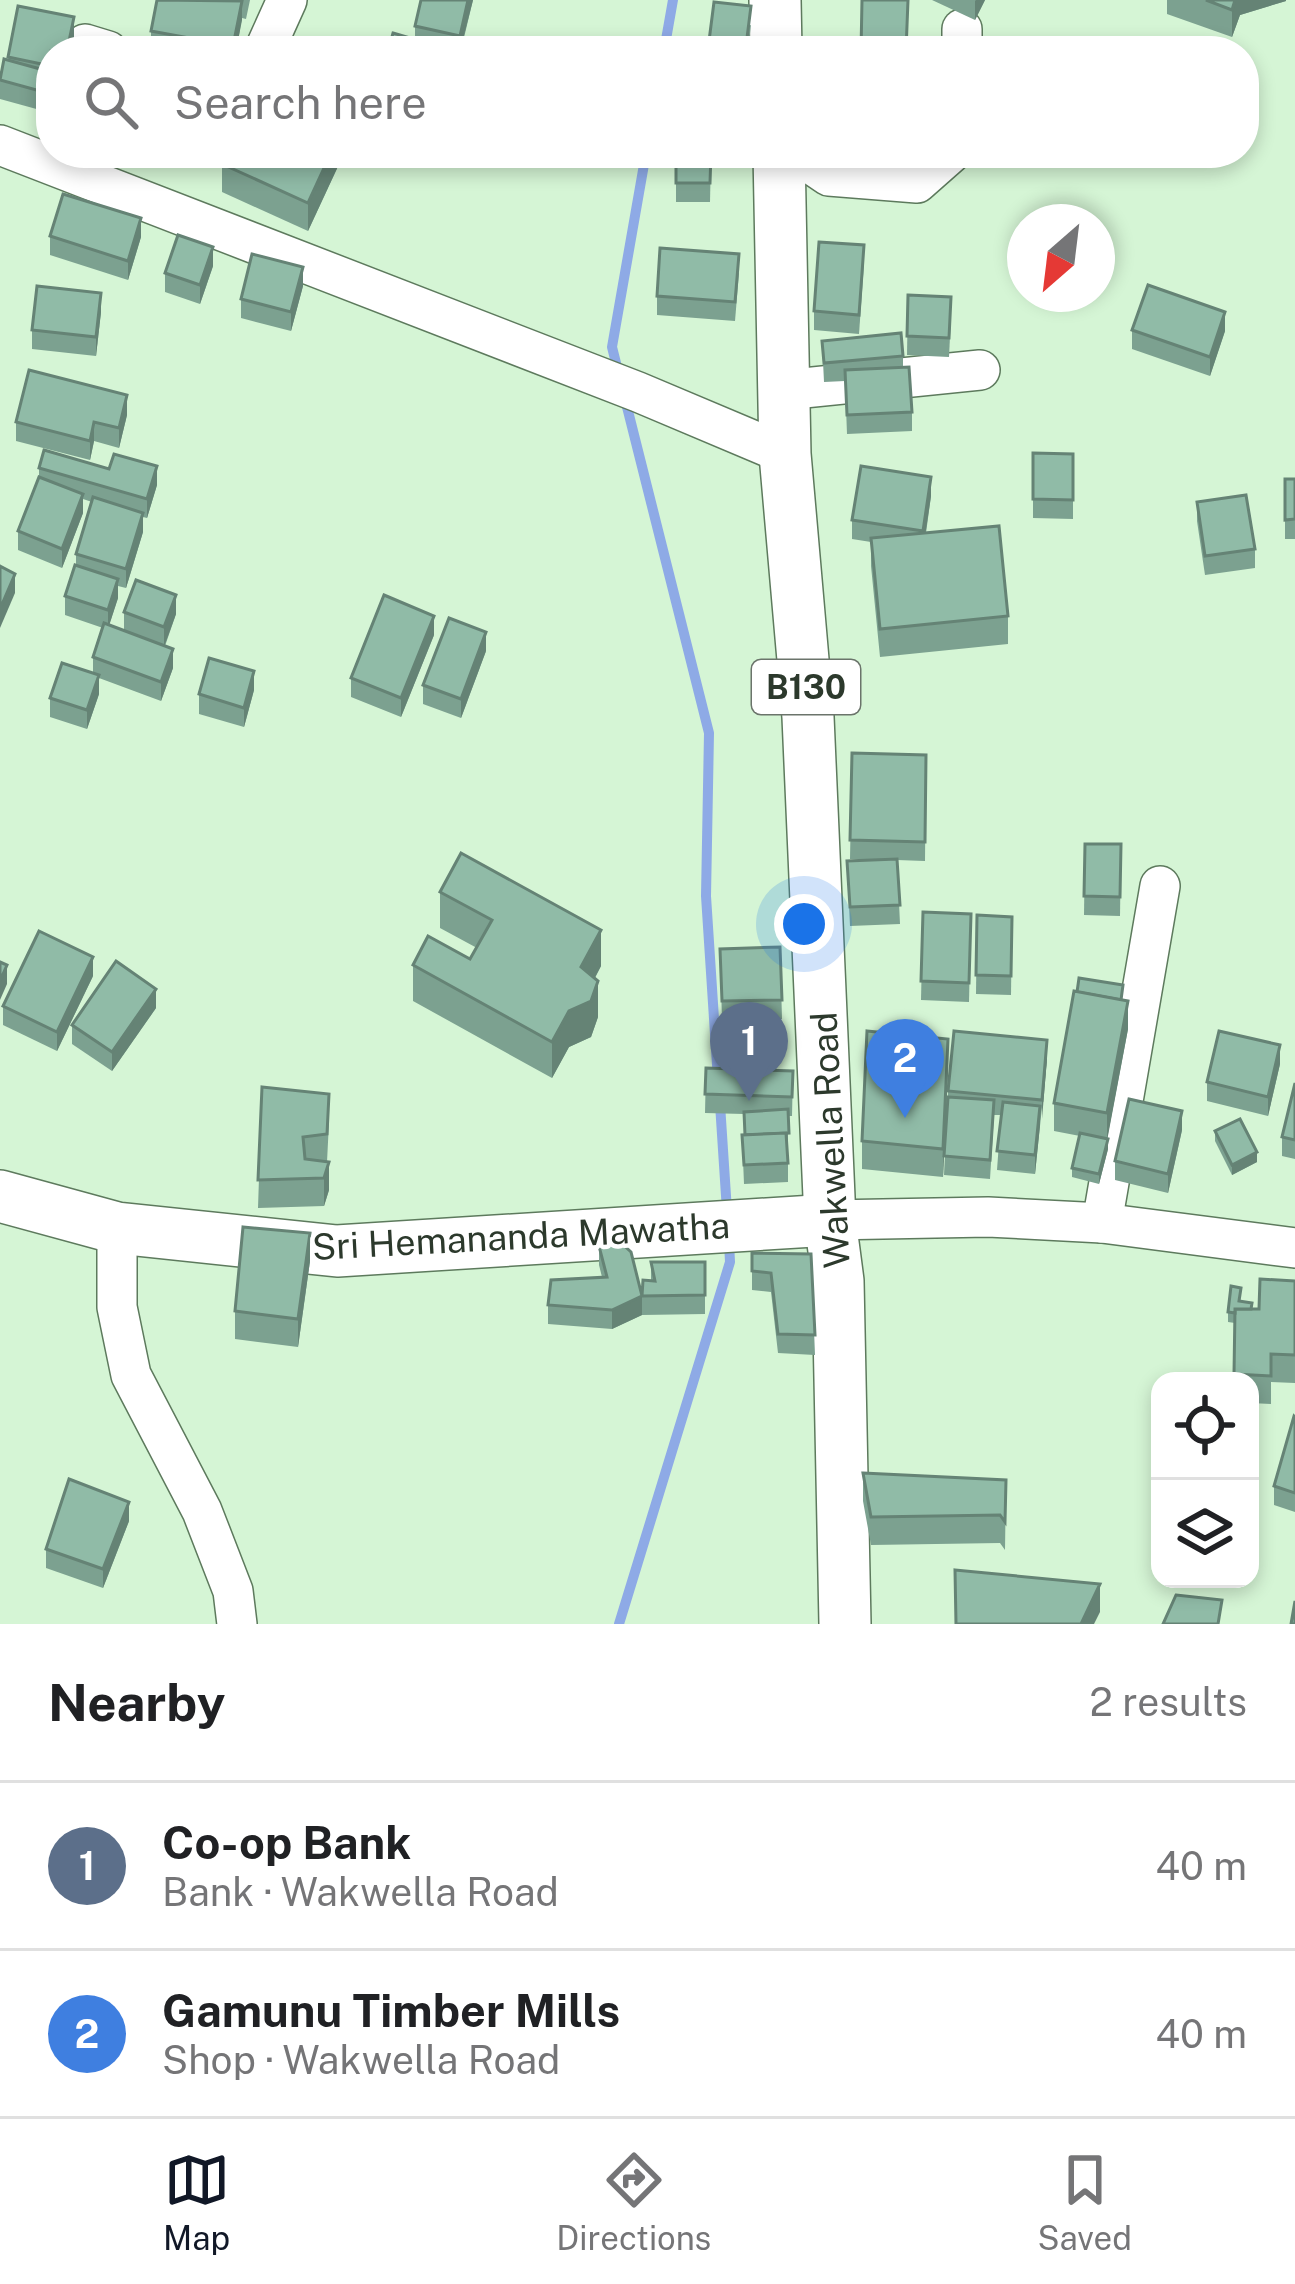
<!DOCTYPE html>
<meta charset="utf-8">
<style>
:root{--surface:#fff;--page:#f2f2f2;--text:#202124;--muted:#757577;--line:#e0e0e0;--accent:#111827}
body{margin:0;font-family:"Public Sans",sans-serif;background:var(--page);color:var(--text)}
.controls{position:absolute;right:36px;bottom:36px;display:grid;overflow:hidden;border-radius:24px;box-shadow:0 6px 18px #0003}
.controls button{width:108px;height:108px;display:grid;place-items:center;padding:0;border:0;border-bottom:3px solid var(--line);background:var(--surface);color:var(--text);font:60px sans-serif}
.compass{position:absolute;left:1007px;top:204px;width:108px;height:108px;border-radius:50%;background:var(--surface);box-shadow:0 6px 18px #0003;rotate:208deg}
.you{position:absolute;left:804px;top:924px;width:42px;height:42px;margin:-30px;border:9px solid #fff;border-radius:50%;background:#1a73e8;box-shadow:0 0 0 18px #1a73e833}
.badge{display:grid;place-items:center;width:78px;height:78px;border-radius:50%;background:var(--accent);color:#fff;font-size:39px;font-weight:700}
.pin{position:absolute;translate:-50% -99px;filter:drop-shadow(0 3px 6px #0008)}
.pin::after{content:'';position:absolute;top:63px;width:42px;height:36px;background:inherit;clip-path:polygon(0 0,100% 0,50% 100%)}
.list{margin:0;padding:0;list-style:none}
h2{display:flex;justify-content:space-between;align-items:center;height:156px;margin:0;padding:0 48px;font-size:51px}
h2 small{font-size:39px;font-weight:400;color:var(--muted)}
.list li{display:grid;grid-template-columns:78px 1fr auto;gap:36px;align-items:center;box-sizing:border-box;height:168px;padding:0 48px;border-top:3px solid var(--line)}
.list b{display:block;font-size:45px;white-space:nowrap}
.list p{margin:0;font-size:39px;white-space:nowrap;color:var(--muted)}
.list em{font-size:39px;font-style:normal;color:var(--muted)}
.icon{flex:none;width:66px;height:66px;fill:none;stroke:currentColor;stroke-width:2;stroke-linecap:round;stroke-linejoin:round}
.map{position:relative;flex:none;width:1295px;height:1624px;overflow:hidden}
.search{position:absolute;background:var(--surface);box-shadow:0 6px 18px #0003;left:36px;right:36px;top:36px;height:132px;display:flex;align-items:center;gap:30px;box-sizing:border-box;padding:0 42px;border-radius:48px;color:var(--muted);font-size:45px}
.sheet{height:492px;background:var(--surface)}
nav{display:flex;justify-content:space-around;align-items:center;box-sizing:border-box;height:168px;border-top:3px solid var(--line);background:var(--surface);font-size:33px;color:var(--muted)}
nav a{display:grid;justify-items:center;gap:6px}
nav .on{color:var(--accent)}
.map>svg:first-child{display:block}
</style>
<div class="map">
<svg width="1295" height="1624" viewBox="0 0 1295 1624">
<rect width="100%" height="100%" fill="#d5f5d5"/>
<g fill="none" stroke-linecap="round" stroke-linejoin="round">
<g stroke="#8eaae6" stroke-width="10">
<path d="M 664,51 L 673,0"/>
<path d="M 618,371 L 612,347 L 646,153"/>
<path d="M 624,395 L 709,733 L 706,896 L 718,1080"/>
<path d="M 720,1104 L 727,1211"/>
<path d="M 619,1624 L 730,1262 L 729,1242"/>
</g>
<g stroke="#5d7a5d" stroke-width="42">
<g id="minor">
<path d="M 83,51 L 85,44 L 108,51"/>
<path d="M 264,51 L 287,0"/>
<path d="M 962,51 L 962,29"/>
<path d="M 0,145 L 638,392 L 785,454"/>
<path d="M 795,153 L 829,176 L 917,183 L 951,153"/>
<path d="M 784,390 L 980,370"/>
<path d="M 830,1220 L 988,1217 L 1102,1223 L 1295,1248"/>
<path d="M 1102,1223 L 1160,886"/>
<path d="M 117,1228 L 117,1307 L 131,1375 L 202,1511 L 233,1591 L 237,1624"/>
</g>
</g>
<g stroke="#5d7a5d" stroke-width="54">
<g id="major">
<path d="M 775,0 L 776,51"/>
<path d="M 779,153 L 785,454 L 808,717 L 830,1220 L 838,1281 L 845,1624"/>
<path d="M 0,1196 L 117,1228 L 337,1251 L 830,1220"/>
</g>
</g>
<use href="#minor" stroke="#fff" stroke-width="39"/>
<use href="#major" stroke="#fff" stroke-width="51"/>
</g>
<g fill="#7ca190">
<path d="M 155,0 L 250,0 L 246,19 L 242,18 L 236,51 L 151,50 L 151,31 L 157,0 Z"/>
<path d="M 421,0 L 473,0 L 462,46 L 483,51 L 388,51 L 415,40 L 415,26 Z"/>
<path d="M 932,0 L 985,0 L 975,20 Z"/>
<path d="M 1167,0 L 1286,0 L 1286,1 L 1240,15 L 1232,37 L 1167,14 Z"/>
<path d="M 18,6 L 74,36 L 71,51 L 51,51 L 51,113 L 0,99 L 0,72 L 8,60 Z"/>
<path d="M 751,25 L 748,51 L 709,51 L 709,41 Z"/>
<path d="M 340,153 L 340,162 L 308,231 L 222,192 L 222,164 Z"/>
<path d="M 676,153 L 711,153 L 710,202 L 676,202 Z"/>
<path d="M 50,236 L 141,237 L 128,280 L 50,255 Z"/>
<path d="M 864,264 L 859,334 L 814,330 L 814,311 Z"/>
<path d="M 213,266 L 200,304 L 165,292 L 165,273 Z"/>
<path d="M 739,273 L 735,321 L 657,315 L 657,296 Z"/>
<path d="M 303,286 L 291,331 L 241,318 L 241,299 Z"/>
<path d="M 908,295 L 951,316 L 949,357 L 907,355 Z"/>
<path d="M 101,312 L 96,356 L 32,349 L 32,330 Z"/>
<path d="M 1132,330 L 1225,331 L 1210,376 L 1132,349 Z"/>
<path d="M 822,341 L 903,356 L 903,367 L 912,412 L 912,431 L 847,434 L 845,381 L 824,382 Z"/>
<path d="M 127,415 L 119,448 L 94,441 L 90,460 L 16,441 L 16,422 Z"/>
<path d="M 1033,453 L 1073,454 L 1073,519 L 1033,518 Z"/>
<path d="M 39,468 L 157,485 L 147,518 L 143,517 L 143,532 L 126,588 L 118,586 L 118,598 L 109,625 L 124,631 L 124,612 L 176,614 L 165,646 L 173,668 L 161,701 L 99,678 L 99,694 L 87,729 L 50,717 L 50,698 L 93,673 L 93,657 L 103,628 L 65,615 L 65,596 L 76,565 L 76,554 L 92,502 L 83,499 L 83,513 L 62,568 L 18,550 L 18,531 L 39,477 Z"/>
<rect x="1285" y="479" width="10" height="60"/>
<path d="M 931,496 L 926,533 L 1008,616 L 1008,644 L 880,657 L 871,566 L 871,542 L 852,539 L 852,520 Z"/>
<path d="M 1197,502 L 1255,549 L 1255,568 L 1205,575 L 1197,521 Z"/>
<path d="M 434,635 L 401,717 L 351,697 L 351,678 Z"/>
<path d="M 486,651 L 461,718 L 423,704 L 423,685 Z"/>
<path d="M 254,690 L 244,727 L 199,714 L 199,694 Z"/>
<path d="M 852,753 L 926,755 L 925,861 L 897,860 L 900,924 L 850,926 L 847,861 L 878,860 L 850,859 Z"/>
<path d="M 1085,844 L 1121,844 L 1120,916 L 1084,915 Z"/>
<path d="M 440,892 L 601,966 L 595,978 L 598,1017 L 591,1037 L 569,1047 L 552,1078 L 413,1001 L 413,965 L 470,959 L 477,948 L 440,928 Z"/>
<path d="M 923,912 L 971,914 L 969,1002 L 921,1000 Z"/>
<path d="M 977,915 L 1012,917 L 1011,995 L 976,994 Z"/>
<path d="M 780,947 L 782,1019 L 752,1020 L 766,1020 L 767,1070 L 793,1071 L 792,1116 L 788,1116 L 788,1182 L 744,1184 L 742,1135 L 745,1135 L 744,1114 L 705,1113 L 706,1068 L 720,1069 L 719,1020 L 722,1020 L 720,949 Z"/>
<path d="M 93,976 L 57,1051 L 3,1025 L 3,1006 Z"/>
<path d="M 1123,1000 L 1128,1029 L 1107,1139 L 1108,1149 L 1099,1184 L 1072,1177 L 1072,1168 L 1080,1136 L 1054,1131 L 1054,1103 Z"/>
<path d="M 156,1008 L 112,1071 L 72,1044 L 72,1025 Z"/>
<path d="M 1047,1059 L 1035,1174 L 997,1170 L 1001,1115 L 994,1115 L 990,1179 L 944,1175 L 948,1091 Z"/>
<path d="M 1280,1064 L 1268,1116 L 1207,1101 L 1207,1082 Z"/>
<path d="M 948,1066 L 943,1177 L 862,1169 L 862,1141 Z"/>
<path d="M 1295,1083 L 1295,1159 L 1282,1156 L 1282,1137 Z"/>
<path d="M 262,1087 L 329,1122 L 327,1162 L 329,1190 L 324,1206 L 258,1208 Z"/>
<path d="M 1182,1130 L 1168,1193 L 1115,1180 L 1115,1161 Z"/>
<path d="M 1215,1131 L 1257,1162 L 1232,1175 L 1215,1141 Z"/>
<path d="M 599,1246 L 642,1296 L 651,1281 L 651,1262 L 705,1262 L 705,1314 L 642,1315 L 612,1329 L 548,1324 L 548,1305 L 602,1277 L 599,1265 Z"/>
<path d="M 752,1253 L 811,1254 L 815,1355 L 778,1353 L 771,1292 L 752,1290 Z"/>
<path d="M 310,1261 L 298,1347 L 235,1339 L 235,1311 Z"/>
<path d="M 1295,1281 L 1295,1383 L 1271,1382 L 1271,1404 L 1250,1403 L 1250,1381 L 1234,1381 L 1235,1323 L 1228,1322 L 1228,1312 L 1240,1301 L 1252,1309 L 1259,1309 Z"/>
<path d="M 1295,1417 L 1295,1512 L 1274,1505 L 1274,1486 Z"/>
<path d="M 863,1473 L 1006,1480 L 1005,1550 L 1000,1543 L 871,1545 L 863,1501 Z"/>
<path d="M 129,1521 L 103,1588 L 46,1568 L 46,1549 Z"/>
</g>
<g fill="#658375">
<path d="M 468,0 L 473,0 L 460,51 L 460,36 Z"/>
<path d="M 976,0 L 985,0 L 975,20 L 975,1 Z"/>
<path d="M 1235,0 L 1286,0 L 1286,1 L 1240,15 L 1232,37 L 1232,10 Z"/>
<path d="M 242,1 L 242,20 L 236,51 L 233,51 Z"/>
<path d="M 74,17 L 74,36 L 71,51 L 67,51 Z"/>
<path d="M 331,153 L 340,153 L 340,162 L 308,231 L 308,203 Z"/>
<path d="M 141,218 L 141,237 L 128,280 L 128,261 Z"/>
<path d="M 213,247 L 213,266 L 200,304 L 200,285 Z"/>
<path d="M 303,267 L 303,286 L 291,331 L 291,312 Z"/>
<path d="M 101,293 L 101,312 L 96,356 L 96,337 Z"/>
<path d="M 1225,312 L 1225,331 L 1210,376 L 1210,357 Z"/>
<path d="M 127,395 L 127,415 L 119,448 L 119,428 Z"/>
<path d="M 94,422 L 94,441 L 90,460 L 90,441 Z"/>
<path d="M 157,466 L 157,485 L 147,518 L 147,499 Z"/>
<path d="M 931,477 L 931,496 L 923,550 L 923,531 Z"/>
<path d="M 83,494 L 83,513 L 62,568 L 62,549 Z"/>
<path d="M 143,513 L 143,532 L 126,588 L 126,569 Z"/>
<path d="M 15,574 L 15,593 L 0,628 L 0,609 Z"/>
<path d="M 118,579 L 118,598 L 108,629 L 108,610 Z"/>
<path d="M 176,595 L 176,614 L 164,647 L 164,627 Z"/>
<path d="M 434,616 L 434,635 L 401,717 L 401,698 Z"/>
<path d="M 486,632 L 486,651 L 461,718 L 461,699 Z"/>
<path d="M 173,649 L 173,668 L 161,701 L 161,682 Z"/>
<path d="M 254,671 L 254,690 L 244,727 L 244,708 Z"/>
<path d="M 99,675 L 99,694 L 87,729 L 87,710 Z"/>
<path d="M 601,930 L 601,966 L 581,1003 L 581,967 Z"/>
<path d="M 93,957 L 93,976 L 57,1051 L 57,1032 Z"/>
<path d="M 7,965 L 7,984 L 0,1000 L 0,981 Z"/>
<path d="M 598,981 L 598,1017 L 591,1037 L 569,1047 L 552,1078 L 552,1042 L 569,1011 Z"/>
<path d="M 156,989 L 156,1008 L 112,1071 L 112,1052 Z"/>
<path d="M 1128,1001 L 1128,1029 L 1107,1141 L 1107,1113 Z"/>
<path d="M 948,1039 L 948,1066 L 943,1177 L 943,1149 Z"/>
<path d="M 1047,1040 L 1047,1059 L 1042,1119 L 1042,1100 Z"/>
<path d="M 1280,1045 L 1280,1064 L 1268,1116 L 1268,1097 Z"/>
<path d="M 1040,1106 L 1040,1125 L 1035,1174 L 1035,1155 Z"/>
<path d="M 1182,1111 L 1182,1130 L 1168,1193 L 1168,1174 Z"/>
<path d="M 1108,1139 L 1108,1149 L 1099,1184 L 1099,1174 Z"/>
<path d="M 1257,1152 L 1257,1162 L 1232,1175 L 1232,1165 Z"/>
<path d="M 329,1162 L 329,1190 L 324,1206 L 324,1178 Z"/>
<path d="M 310,1233 L 310,1261 L 298,1347 L 298,1319 Z"/>
<path d="M 642,1296 L 642,1315 L 612,1329 L 612,1310 Z"/>
<path d="M 129,1502 L 129,1521 L 103,1588 L 103,1569 Z"/>
<path d="M 1100,1584 L 1100,1612 L 1094,1624 L 1081,1624 Z"/>
</g>
<g fill="#90bba7" stroke="#658375" stroke-width="3">
<path d="M 157,0 L 242,1 L 233,46 L 151,31 Z"/>
<path d="M 421,0 L 468,0 L 460,36 L 415,26 Z"/>
<path d="M 862,0 L 908,0 L 906,51 L 861,51 Z"/>
<path d="M 1206,0 L 1235,0 L 1232,10 Z"/>
<path d="M 714,2 L 751,6 L 746,46 L 709,41 Z"/>
<path d="M 18,6 L 74,17 L 67,51 L 51,51 L 51,66 L 8,57 Z"/>
<path d="M 393,33 L 444,48 L 443,51 L 388,51 Z"/>
<path d="M 453,44 L 482,51 L 451,51 Z"/>
<path d="M 4,59 L 51,72 L 51,94 L 0,80 Z"/>
<path d="M 227,153 L 331,153 L 308,203 L 222,164 Z"/>
<path d="M 676,153 L 711,153 L 710,183 L 676,183 Z"/>
<path d="M 63,194 L 141,218 L 128,261 L 50,236 Z"/>
<path d="M 178,235 L 213,247 L 200,285 L 165,273 Z"/>
<path d="M 819,242 L 864,245 L 859,315 L 814,311 Z"/>
<path d="M 660,248 L 739,254 L 735,302 L 657,296 Z"/>
<path d="M 252,254 L 303,267 L 291,312 L 241,299 Z"/>
<path d="M 1148,285 L 1225,312 L 1210,357 L 1132,330 Z"/>
<path d="M 37,286 L 101,293 L 96,337 L 32,330 Z"/>
<path d="M 908,295 L 951,297 L 949,338 L 907,336 Z"/>
<path d="M 901,333 L 903,356 L 824,363 L 822,341 Z"/>
<path d="M 909,367 L 912,412 L 847,415 L 845,370 Z"/>
<path d="M 29,370 L 127,395 L 119,428 L 94,422 L 90,441 L 16,422 Z"/>
<path d="M 44,450 L 109,469 L 114,454 L 157,466 L 147,499 L 39,468 Z"/>
<path d="M 1033,453 L 1073,454 L 1073,500 L 1033,499 Z"/>
<path d="M 861,466 L 931,477 L 923,531 L 852,520 Z"/>
<path d="M 39,477 L 83,494 L 62,549 L 18,531 Z"/>
<path d="M 1285,479 L 1295,479 L 1295,519 L 1285,520 Z"/>
<path d="M 1246,495 L 1255,549 L 1205,556 L 1197,502 Z"/>
<path d="M 93,497 L 143,513 L 126,569 L 76,554 Z"/>
<path d="M 999,526 L 1008,616 L 880,629 L 871,538 Z"/>
<path d="M 75,565 L 118,579 L 108,610 L 65,596 Z"/>
<path d="M 0,566 L 15,574 L 0,609 Z"/>
<path d="M 136,580 L 176,595 L 164,627 L 124,612 Z"/>
<path d="M 384,595 L 434,616 L 401,698 L 351,678 Z"/>
<path d="M 449,618 L 486,632 L 461,699 L 423,685 Z"/>
<path d="M 104,623 L 173,649 L 161,682 L 93,657 Z"/>
<path d="M 209,658 L 254,671 L 244,708 L 199,694 Z"/>
<path d="M 62,663 L 99,675 L 87,710 L 50,698 Z"/>
<path d="M 852,753 L 926,755 L 925,842 L 850,840 Z"/>
<path d="M 1085,844 L 1121,844 L 1120,897 L 1084,896 Z"/>
<path d="M 461,853 L 601,930 L 581,967 L 598,981 L 591,1001 L 569,1011 L 552,1042 L 413,965 L 428,936 L 470,959 L 492,920 L 440,892 Z"/>
<path d="M 897,859 L 900,905 L 850,907 L 847,861 Z"/>
<path d="M 923,912 L 971,914 L 969,983 L 921,981 Z"/>
<path d="M 977,915 L 1012,917 L 1011,976 L 976,975 Z"/>
<path d="M 39,931 L 93,957 L 57,1032 L 3,1006 Z"/>
<path d="M 780,947 L 782,1000 L 722,1001 L 720,949 Z"/>
<path d="M 116,961 L 156,989 L 112,1052 L 72,1025 Z"/>
<path d="M 0,962 L 7,965 L 0,981 Z"/>
<path d="M 1079,978 L 1123,985 L 1121,1000 L 1077,992 Z"/>
<path d="M 1074,991 L 1128,1001 L 1107,1113 L 1054,1103 Z"/>
<path d="M 719,1020 L 766,1020 L 767,1056 L 720,1057 Z"/>
<path d="M 867,1031 L 948,1039 L 943,1149 L 862,1141 Z"/>
<path d="M 954,1031 L 1047,1040 L 1042,1100 L 948,1091 Z"/>
<path d="M 1219,1031 L 1280,1045 L 1268,1097 L 1207,1082 Z"/>
<path d="M 706,1068 L 793,1071 L 792,1097 L 705,1094 Z"/>
<path d="M 1295,1083 L 1295,1140 L 1282,1137 Z"/>
<path d="M 262,1087 L 329,1094 L 327,1134 L 303,1137 L 305,1159 L 329,1162 L 324,1178 L 258,1180 Z"/>
<path d="M 948,1097 L 994,1100 L 990,1160 L 944,1156 Z"/>
<path d="M 1129,1099 L 1182,1111 L 1168,1174 L 1115,1161 Z"/>
<path d="M 1003,1102 L 1040,1106 L 1035,1155 L 997,1151 Z"/>
<path d="M 788,1109 L 789,1133 L 745,1135 L 744,1112 Z"/>
<path d="M 1240,1119 L 1257,1152 L 1232,1165 L 1215,1131 Z"/>
<path d="M 786,1133 L 788,1163 L 744,1165 L 742,1135 Z"/>
<path d="M 1080,1133 L 1108,1139 L 1099,1174 L 1072,1168 Z"/>
<path d="M 243,1227 L 310,1233 L 298,1319 L 235,1311 Z"/>
<path d="M 617,1239 L 631,1252 L 642,1296 L 643,1280 L 655,1281 L 651,1262 L 705,1262 L 705,1295 L 642,1296 L 612,1310 L 548,1305 L 551,1280 L 607,1277 L 599,1246 Z"/>
<path d="M 752,1253 L 811,1254 L 815,1335 L 778,1334 L 771,1273 L 752,1271 Z"/>
<path d="M 1260,1279 L 1295,1281 L 1295,1355 L 1271,1354 L 1271,1376 L 1234,1374 L 1235,1309 L 1259,1309 Z"/>
<path d="M 1231,1286 L 1241,1288 L 1239,1301 L 1252,1303 L 1251,1309 L 1235,1309 L 1235,1313 L 1228,1312 Z"/>
<path d="M 1294,1416 L 1295,1417 L 1295,1493 L 1274,1486 Z"/>
<path d="M 863,1473 L 1006,1480 L 1005,1522 L 1000,1515 L 871,1517 Z"/>
<path d="M 69,1479 L 129,1502 L 103,1569 L 46,1549 Z"/>
<path d="M 955,1570 L 1100,1584 L 1081,1624 L 956,1624 Z"/>
<path d="M 1176,1595 L 1222,1600 L 1218,1624 L 1163,1624 Z"/>
<path d="M 1295,1601 L 1295,1624 L 1291,1624 Z"/>
</g>
<g text-anchor="middle" stroke-width="9" stroke-linejoin="round" paint-order="stroke">
<rect fill="#fff" stroke="#6b746b" stroke-width="3" x="752" y="660" width="108" height="54" rx="9"/>
<g font-size="33" font-weight="bold" fill="#2c392c">
<text x="806" y="699">B130</text>
</g>
<g font-size="36" fill="#2c392c" stroke="#fff">
<text transform="translate(830 1140) rotate(-93)" y="13">Wakwella Road</text>
<text transform="translate(521 1236) rotate(-3)" y="13">Sri Hemananda Mawatha</text>
</g>
</g>
</svg>
<div class="controls">
<button><svg class="icon" aria-label="locate" viewBox="0 0 24 24"><circle cx="12" cy="12" r="6"/><path d="M12 2v4M12 18v4M2 12h4M18 12h4"/></svg></button>
<button><svg class="icon" aria-label="layers" viewBox="0 0 24 24"><path d="M12 4l9 5-9 5-9-5zM3 14l9 5 9-5"/></svg></button>
</div>
<svg class="compass" viewBox="-18 -18 36 36"><path d="M0-13l5 13h-10z" fill="#e53935"/><path d="M0 13l5-13h-10z" fill="#757577"/></svg>
<div class="you"></div>
<div class="pin badge" style="left:749px;top:1101px;background:#5c6f8a">1</div>
<div class="pin badge" style="left:905px;top:1118px;background:#3f7fe0">2</div>
<div class="search"><svg class="icon" aria-label="search" viewBox="0 0 24 24"><circle cx="10" cy="10" r="6"/><path d="M15 15l6 6"/></svg>Search here</div>
</div>
<section class="sheet">
<h2>Nearby<small>2 results</small></h2>
<ul class="list">
<li><span class="badge" style="background:#5c6f8a">1</span><div><b>Co-op Bank</b><p>Bank · Wakwella Road</p></div><em>40 m</em></li>
<li><span class="badge" style="background:#3f7fe0">2</span><div><b>Gamunu Timber Mills</b><p>Shop · Wakwella Road</p></div><em>40 m</em></li>
</ul>
</section>
<nav>
<a class="on"><svg class="icon" aria-label="map" viewBox="0 0 24 24"><path d="M3 6l6-2 6 2 6-2v14l-6 2-6-2-6 2zM9 4v14M15 6v14"/></svg>Map</a>
<a><svg class="icon" aria-label="directions" viewBox="0 0 24 24"><path d="M12 3l9 9-9 9-9-9zM9 14v-3h6M13 9l2 2-2 2"/></svg>Directions</a>
<a><svg class="icon" aria-label="saved" viewBox="0 0 24 24"><path d="M7 4h10v16l-5-4-5 4z"/></svg>Saved</a>
</nav>
